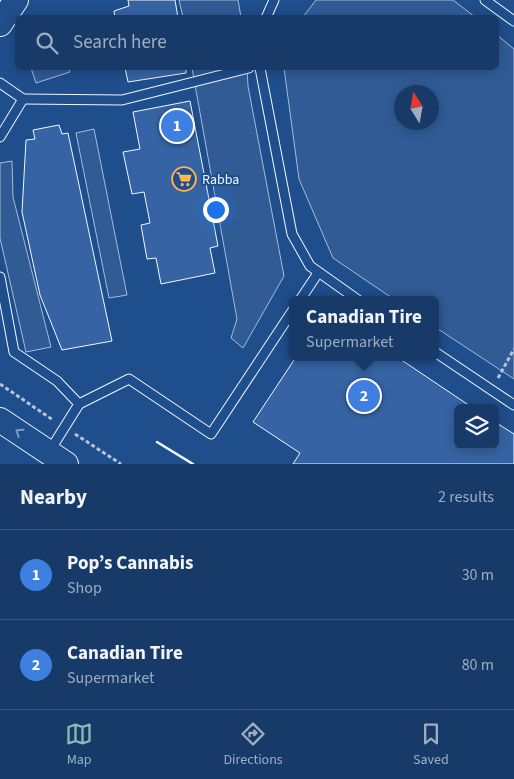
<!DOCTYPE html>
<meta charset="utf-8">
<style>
:root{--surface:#173a69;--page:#244571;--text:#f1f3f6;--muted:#9eadc0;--line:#36547d;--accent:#8bbbb9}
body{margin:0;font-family:"Source Sans 3",sans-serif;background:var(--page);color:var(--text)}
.controls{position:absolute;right:15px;bottom:15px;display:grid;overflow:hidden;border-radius:8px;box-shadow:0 2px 12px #0003}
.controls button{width:45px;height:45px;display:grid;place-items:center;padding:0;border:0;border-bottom:1px solid var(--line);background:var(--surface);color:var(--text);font:25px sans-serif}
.compass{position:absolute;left:394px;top:85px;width:45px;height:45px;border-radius:50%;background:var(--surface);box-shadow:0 2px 12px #0003;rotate:349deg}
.you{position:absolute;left:215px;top:209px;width:18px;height:18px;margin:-12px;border:4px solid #fff;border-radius:50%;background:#1a73e8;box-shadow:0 0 0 8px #1a73e833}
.badge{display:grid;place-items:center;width:32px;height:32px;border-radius:50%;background:var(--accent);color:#fff;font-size:16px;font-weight:700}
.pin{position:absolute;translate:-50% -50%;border:2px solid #fff;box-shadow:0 1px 5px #0006}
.popup{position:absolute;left:289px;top:296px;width:150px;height:65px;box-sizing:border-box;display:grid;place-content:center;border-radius:8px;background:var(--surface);filter:drop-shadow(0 1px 4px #0005);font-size:16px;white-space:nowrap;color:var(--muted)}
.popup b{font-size:19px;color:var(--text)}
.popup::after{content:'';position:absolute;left:50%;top:100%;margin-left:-10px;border:10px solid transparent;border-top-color:var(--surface)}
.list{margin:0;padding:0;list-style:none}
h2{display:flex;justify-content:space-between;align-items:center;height:65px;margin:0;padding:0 20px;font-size:21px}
h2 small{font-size:16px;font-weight:400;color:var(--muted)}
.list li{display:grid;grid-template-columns:32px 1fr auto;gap:15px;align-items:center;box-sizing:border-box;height:90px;padding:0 20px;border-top:1px solid var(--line)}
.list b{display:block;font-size:19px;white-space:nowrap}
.list p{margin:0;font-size:16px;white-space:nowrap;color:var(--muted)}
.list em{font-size:16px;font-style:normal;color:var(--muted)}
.icon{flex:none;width:28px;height:28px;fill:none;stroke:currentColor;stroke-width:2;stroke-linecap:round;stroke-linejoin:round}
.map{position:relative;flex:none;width:514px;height:464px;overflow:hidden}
.search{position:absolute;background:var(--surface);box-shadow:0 2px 12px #0003;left:15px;right:15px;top:15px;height:55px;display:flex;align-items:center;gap:12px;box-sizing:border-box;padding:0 18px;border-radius:8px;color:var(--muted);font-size:19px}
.sheet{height:245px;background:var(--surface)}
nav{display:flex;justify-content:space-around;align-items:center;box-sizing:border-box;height:70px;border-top:1px solid var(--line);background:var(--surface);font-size:14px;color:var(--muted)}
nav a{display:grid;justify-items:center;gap:2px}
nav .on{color:var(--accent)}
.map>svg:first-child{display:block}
</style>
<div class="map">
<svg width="514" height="464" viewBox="0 0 514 464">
<rect width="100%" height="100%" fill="#1f4e8c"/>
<g fill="#305b95" stroke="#a8bbd7" fill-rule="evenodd">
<path d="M 179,0 L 238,0 L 241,17 L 183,17 Z"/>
<path d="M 316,0 L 453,0 L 475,17 L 303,17 Z"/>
<path d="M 497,35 L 514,49 L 514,379 L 435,327 L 435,300 L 395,300 L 333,258 L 299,179 L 284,68 L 496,68 ZM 402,92 L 432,92 L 432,122 L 402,122 Z"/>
<path d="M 31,68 L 68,68 L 70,72 L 36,83 Z"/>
<path d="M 192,68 L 247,68 L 248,86 L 284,276 L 243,348 L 231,338 L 237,319 Z"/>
<path d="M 94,129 L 127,295 L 109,298 L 76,133 Z"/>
<path d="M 12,161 L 13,197 L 51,347 L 26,352 L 0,238 L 0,163 Z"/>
</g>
<g fill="#3563a3" stroke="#f2f6ff">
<path d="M 128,0 L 175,0 L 178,18 L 115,18 L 114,11 L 129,6 Z"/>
<path d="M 125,68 L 186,68 L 186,73 L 128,82 Z"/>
<path d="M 190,101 L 218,246 L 210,248 L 215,273 L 161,284 L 156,258 L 147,259 L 141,225 L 150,223 L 144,192 L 132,194 L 123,152 L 140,149 L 133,112 Z"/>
<path d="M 59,125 L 62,134 L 68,133 L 112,341 L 62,350 L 40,295 L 22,212 L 26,140 L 35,139 L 33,130 Z"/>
<path d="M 296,357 L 397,357 L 473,408 L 458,408 L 458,445 L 495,445 L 495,422 L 514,434 L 514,464 L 293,464 L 300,453 L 253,422 Z"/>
</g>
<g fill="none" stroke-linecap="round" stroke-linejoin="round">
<g stroke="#f2f6ff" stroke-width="11">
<g id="lane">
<path d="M 485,0 L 514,21"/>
<path d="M 266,18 L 274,0"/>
<path d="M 260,68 L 292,234 L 310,266 L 358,300"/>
<path d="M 0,83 L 23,99 L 0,137"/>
<path d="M 23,99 L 122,100 L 249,68"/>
<path d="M 0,277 L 14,352 L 57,381 L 79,404 L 49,452"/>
<path d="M 300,300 L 318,273"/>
<path d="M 435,352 L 514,405"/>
<path d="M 79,404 L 129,379 L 211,434 L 293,310"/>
</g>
</g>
<g stroke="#f2f6ff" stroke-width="26">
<g id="secondary">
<path d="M 0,24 L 16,0"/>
<path d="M 0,420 L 66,464"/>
</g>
</g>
<g stroke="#b3c4dc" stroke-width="3" stroke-dasharray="4 2.5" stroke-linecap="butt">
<path d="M 498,378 L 514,349"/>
<path d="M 0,384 L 53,420"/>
<path d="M 75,434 L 121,464"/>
</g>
<use href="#lane" stroke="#1f4e8c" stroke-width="9"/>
<use href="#secondary" stroke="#1f4e8c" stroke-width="24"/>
<path stroke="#f2f6ff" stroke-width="2.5" d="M 157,442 L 193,464"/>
</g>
<defs><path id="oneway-chevron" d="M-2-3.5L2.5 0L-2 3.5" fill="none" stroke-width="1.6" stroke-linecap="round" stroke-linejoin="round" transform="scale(1.25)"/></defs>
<use stroke="#7e9ac0" href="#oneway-chevron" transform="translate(19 432) rotate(-146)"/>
<defs>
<g id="supermarket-ring" transform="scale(1.25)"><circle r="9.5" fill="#1f4e8c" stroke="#ffb74d" stroke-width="1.5"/><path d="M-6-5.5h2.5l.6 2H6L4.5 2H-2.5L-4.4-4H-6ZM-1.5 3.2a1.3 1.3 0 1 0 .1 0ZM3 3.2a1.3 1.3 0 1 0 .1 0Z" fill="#ffb74d"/></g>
</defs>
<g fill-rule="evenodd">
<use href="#supermarket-ring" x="184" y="179"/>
</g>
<g text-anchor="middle" stroke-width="4" stroke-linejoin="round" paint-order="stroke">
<g font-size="14" fill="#f2f6ff" stroke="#1f4e8c" text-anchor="start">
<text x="202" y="184">Rabba</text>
</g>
</g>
</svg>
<div class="controls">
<button><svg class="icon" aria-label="layers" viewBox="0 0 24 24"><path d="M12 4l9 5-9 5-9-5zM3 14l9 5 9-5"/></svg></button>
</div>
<svg class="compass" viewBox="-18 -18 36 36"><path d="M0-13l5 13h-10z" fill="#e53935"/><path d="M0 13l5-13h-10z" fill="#9eadc0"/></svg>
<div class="you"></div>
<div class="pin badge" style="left:177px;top:126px;background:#3f7fe0">1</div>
<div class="pin badge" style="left:364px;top:396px;background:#3f7fe0">2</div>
<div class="popup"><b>Canadian Tire</b>Supermarket</div>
<div class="search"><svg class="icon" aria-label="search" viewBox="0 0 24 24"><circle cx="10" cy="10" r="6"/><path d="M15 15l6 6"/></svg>Search here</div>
</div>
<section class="sheet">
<h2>Nearby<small>2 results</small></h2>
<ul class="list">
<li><span class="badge" style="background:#3f7fe0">1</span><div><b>Pop’s Cannabis</b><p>Shop</p></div><em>30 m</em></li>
<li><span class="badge" style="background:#3f7fe0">2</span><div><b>Canadian Tire</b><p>Supermarket</p></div><em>80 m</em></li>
</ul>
</section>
<nav>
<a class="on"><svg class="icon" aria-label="map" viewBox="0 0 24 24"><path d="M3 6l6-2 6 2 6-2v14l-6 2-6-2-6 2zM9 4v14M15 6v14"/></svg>Map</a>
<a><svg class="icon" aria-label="directions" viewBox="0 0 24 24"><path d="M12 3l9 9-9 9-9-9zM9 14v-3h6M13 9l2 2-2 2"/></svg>Directions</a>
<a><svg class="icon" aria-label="saved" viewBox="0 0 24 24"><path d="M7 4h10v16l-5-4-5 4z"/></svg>Saved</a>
</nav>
